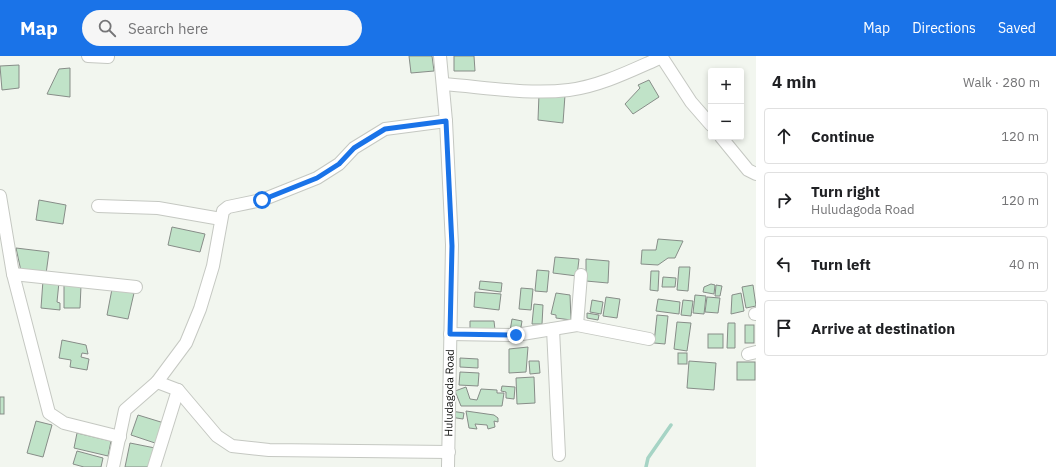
<!DOCTYPE html>
<meta charset="utf-8">
<style>
:root{--surface:#fff;--page:#f6f6f6;--text:#202124;--muted:#757577;--line:#e0e0e0;--accent:#1a73e8}
body{margin:0;font-family:"IBM Plex Sans",sans-serif;background:var(--page);color:var(--text)}
.controls{position:absolute;right:12px;top:12px;display:grid;overflow:hidden;border-radius:4px;box-shadow:0 2px 6px #0003}
.controls button{width:36px;height:36px;display:grid;place-items:center;padding:0;border:0;border-bottom:1px solid var(--line);background:var(--surface);color:var(--text);font:20px sans-serif}
.stop{position:absolute;width:12px;height:12px;margin:-9px;border:3px solid #1a73e8;border-radius:50%;background:#fff}
.stop.end{background:#1a73e8;border-color:#fff;box-shadow:0 1px 4px #0008}
.list{margin:0;padding:0;list-style:none}
h2{display:flex;justify-content:space-between;align-items:center;height:52px;margin:0;padding:0 16px;font-size:17px}
h2 small{font-size:13px;font-weight:400;color:var(--muted)}
.list li{display:grid;grid-template-columns:26px 1fr auto;gap:12px;align-items:center;box-sizing:border-box;height:56px;margin:0 8px 8px;padding:0 8px;border:1px solid var(--line);border-radius:4px}
.list b{display:block;font-size:15px;white-space:nowrap}
.list p{margin:0;font-size:13px;white-space:nowrap;color:var(--muted)}
.list em{font-size:13px;font-style:normal;color:var(--muted)}
.icon{flex:none;width:22px;height:22px;fill:none;stroke:currentColor;stroke-width:2;stroke-linecap:round;stroke-linejoin:round}
.map{position:relative;flex:none;width:756px;height:411px;overflow:hidden}
header{display:flex;align-items:center;gap:24px;box-sizing:border-box;height:56px;padding:0 20px;background:var(--accent);color:#fff}
header strong{font-size:19px}
nav{display:flex;gap:22px;margin-inline-start:auto;font-size:14px}
.search{width:280px;height:36px;background:var(--page);display:flex;align-items:center;gap:10px;box-sizing:border-box;padding:0 14px;border-radius:22px;color:var(--muted);font-size:15px}
main{display:flex}
aside{flex:1;background:var(--surface)}
.map>svg:first-child{display:block}
</style>
<header>
<strong>Map</strong>
<div class="search"><svg class="icon" aria-label="search" viewBox="0 0 24 24"><circle cx="10" cy="10" r="6"/><path d="M15 15l6 6"/></svg>Search here</div>
<nav><a>Map</a><a>Directions</a><a>Saved</a></nav>
</header>
<main>
<div class="map">
<svg width="756" height="411" viewBox="0 0 756 411">
<rect width="100%" height="100%" fill="#f2f6ef"/>
<g fill="none" stroke-linecap="round" stroke-linejoin="round">
<path stroke="#a6d4c5" stroke-width="3.5" d="M 646,411 L 648,402 L 671,369"/>
</g>
<g fill="#c0e3c8" stroke="#878d88">
<path d="M 409,0 L 432,0 L 434,15 L 411,17 Z"/>
<path d="M 454,0 L 474,0 L 475,15 L 454,15 Z"/>
<path d="M 19,9 L 19,32 L 2,34 L 0,10 Z"/>
<path d="M 70,12 L 70,41 L 47,38 L 59,13 Z"/>
<path d="M 649,24 L 659,41 L 633,58 L 625,48 L 640,32 L 638,29 Z"/>
<path d="M 539,38 L 565,39 L 563,67 L 538,64 Z"/>
<path d="M 39,144 L 66,149 L 63,168 L 36,164 Z"/>
<path d="M 172,171 L 205,178 L 200,196 L 168,189 Z"/>
<path d="M 658,183 L 683,185 L 675,202 L 668,202 L 658,209 L 641,208 L 642,194 L 656,194 Z"/>
<path d="M 16,192 L 49,196 L 46,218 L 21,215 Z"/>
<path d="M 555,201 L 579,203 L 577,220 L 553,217 Z"/>
<path d="M 586,203 L 609,205 L 608,227 L 586,225 Z"/>
<path d="M 679,211 L 690,211 L 688,235 L 677,234 Z"/>
<path d="M 537,214 L 549,215 L 547,236 L 535,235 Z"/>
<path d="M 651,215 L 659,215 L 658,235 L 650,234 Z"/>
<path d="M 663,221 L 676,222 L 675,231 L 662,231 Z"/>
<path d="M 43,224 L 59,226 L 57,246 L 60,247 L 60,254 L 41,252 Z"/>
<path d="M 480,225 L 502,227 L 501,236 L 479,233 Z"/>
<path d="M 711,228 L 715,229 L 714,238 L 703,236 L 704,231 Z"/>
<path d="M 64,229 L 81,230 L 80,252 L 64,252 Z"/>
<path d="M 716,229 L 722,230 L 720,240 L 715,240 Z"/>
<path d="M 753,229 L 756,250 L 746,252 L 742,231 Z"/>
<path d="M 521,232 L 533,233 L 531,254 L 519,253 Z"/>
<path d="M 112,233 L 134,237 L 128,263 L 107,259 Z"/>
<path d="M 475,236 L 501,238 L 499,254 L 474,251 Z"/>
<path d="M 556,237 L 570,239 L 571,264 L 556,262 L 556,259 L 551,258 Z"/>
<path d="M 741,237 L 744,255 L 731,258 L 732,239 Z"/>
<path d="M 695,239 L 706,240 L 704,258 L 693,257 Z"/>
<path d="M 606,241 L 620,243 L 617,262 L 603,260 Z"/>
<path d="M 707,241 L 720,242 L 718,257 L 705,256 Z"/>
<path d="M 658,243 L 680,246 L 679,258 L 656,255 Z"/>
<path d="M 592,244 L 603,246 L 601,258 L 590,256 Z"/>
<path d="M 683,244 L 693,245 L 691,260 L 681,259 Z"/>
<path d="M 534,248 L 543,249 L 542,268 L 532,268 Z"/>
<path d="M 587,257 L 599,259 L 598,264 L 587,262 Z"/>
<path d="M 657,259 L 668,260 L 665,288 L 654,287 Z"/>
<path d="M 512,263 L 522,265 L 520,277 L 510,275 Z"/>
<path d="M 470,265 L 494,265 L 495,274 L 470,274 Z"/>
<path d="M 677,266 L 691,267 L 687,295 L 674,293 Z"/>
<path d="M 728,267 L 735,267 L 735,292 L 727,292 Z"/>
<rect x="745" y="269" width="9" height="18"/>
<rect x="708" y="278" width="15" height="14"/>
<path d="M 62,284 L 86,289 L 88,298 L 82,297 L 81,301 L 89,303 L 87,314 L 70,311 L 71,304 L 59,302 Z"/>
<path d="M 528,291 L 526,316 L 509,317 L 509,293 Z"/>
<rect x="678" y="297" width="9" height="11"/>
<path d="M 460,302 L 478,303 L 478,312 L 460,311 Z"/>
<path d="M 529,305 L 539,305 L 540,317 L 530,318 Z"/>
<path d="M 689,305 L 716,307 L 714,334 L 687,332 Z"/>
<rect x="737" y="306" width="18" height="18"/>
<path d="M 460,316 L 479,317 L 478,330 L 459,329 Z"/>
<path d="M 534,321 L 535,347 L 517,348 L 516,322 Z"/>
<path d="M 502,330 L 515,331 L 514,343 L 506,342 L 506,336 L 501,335 Z"/>
<path d="M 466,331 L 470,343 L 477,344 L 481,333 L 497,334 L 497,337 L 504,337 L 502,350 L 461,350 L 455,335 Z"/>
<rect x="0" y="341" width="4" height="17"/>
<path d="M 451,355 L 464,357 L 463,363 L 450,361 Z"/>
<path d="M 466,355 L 494,359 L 498,362 L 498,366 L 494,365 L 495,371 L 488,373 L 487,369 L 475,368 L 477,373 L 469,372 Z"/>
<path d="M 138,359 L 164,367 L 158,388 L 131,379 Z"/>
<path d="M 36,365 L 52,369 L 43,401 L 27,397 Z"/>
<path d="M 77,377 L 111,385 L 108,400 L 74,392 Z"/>
<path d="M 130,387 L 155,392 L 150,411 L 125,411 Z"/>
<path d="M 77,395 L 103,402 L 101,411 L 84,411 L 73,408 Z"/>
</g>
<g fill="none" stroke-linecap="round" stroke-linejoin="round">
<g stroke="#c5c8c2" stroke-width="14">
<g id="minor">
<path d="M 88,0 L 108,1"/>
<path d="M 440,0 L 446,65 L 452,189 L 448,411"/>
<path d="M 661,0 L 691,46 L 711,69"/>
<path d="M 443,28 C 484,31 528,39 569,34 C 601,30 632,14 662,1"/>
<path d="M 721,81 L 748,114 L 756,118"/>
<path d="M 0,140 L 13,218 L 49,357 L 64,367 L 120,381"/>
<path d="M 98,150 L 158,152 L 221,163"/>
<path d="M 13,218 L 136,231"/>
<path d="M 755,258 L 756,258"/>
<path d="M 577,269 L 581,219"/>
<path d="M 553,273 L 559,399"/>
<path d="M 450,278 L 516,279 L 577,269 L 649,283"/>
<path d="M 748,298 L 756,296"/>
<path d="M 157,326 L 178,334 L 217,380 L 232,390 L 269,394 L 449,396"/>
<path d="M 113,411 L 125,354 L 157,326 L 186,287 L 200,253 L 213,210 L 223,155 L 228,151 L 262,144 L 317,122 L 339,108 L 354,92 L 385,73 L 446,65"/>
<path d="M 154,411 L 178,334"/>
</g>
</g>
<use href="#minor" stroke="#fff" stroke-width="12"/>
</g>
<g fill="none" stroke-linecap="round" stroke-linejoin="round">
<path stroke="#1a73e8" stroke-width="5" d="M 262,144 L 317,122 L 339,108 L 354,92 L 385,73 L 446,65 L 452,190 L 450,278 L 516,279"/>
</g>
<g text-anchor="middle" stroke-width="3" stroke-linejoin="round" paint-order="stroke">
<g font-size="11" fill="#0c0d0b" stroke="#fff">
<text transform="translate(449 337) rotate(-89)" y="4">Huludagoda Road</text>
</g>
</g>
</svg>
<div class="controls">
<button>+</button>
<button>−</button>
</div>
<div class="stop" style="left:262px;top:144px"></div>
<div class="stop end" style="left:516px;top:279px"></div>
</div>
<aside>
<h2>4 min<small>Walk · 280 m</small></h2>
<ul class="list">
<li><svg class="icon" aria-label="ahead" viewBox="0 0 24 24"><path d="M12 20V5M6 11l6-6 6 6"/></svg><div><b>Continue</b></div><em>120 m</em></li>
<li><svg class="icon" aria-label="right" viewBox="0 0 24 24"><path d="M7 20v-9h11M14 6l5 5-5 5"/></svg><div><b>Turn right</b><p>Huludagoda Road</p></div><em>120 m</em></li>
<li><svg class="icon" aria-label="left" viewBox="0 0 24 24"><path d="M17 20v-9H6M10 6l-5 5 5 5"/></svg><div><b>Turn left</b></div><em>40 m</em></li>
<li><svg class="icon" aria-label="arrive" viewBox="0 0 24 24"><path d="M6 21V4h12l-3 4 3 4H6"/></svg><div><b>Arrive at destination</b></div></li>
</ul>
</aside>
</main>
